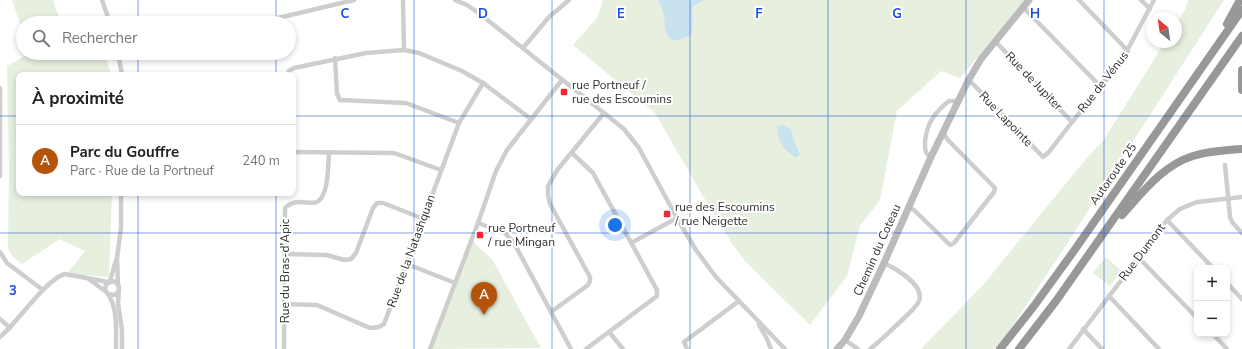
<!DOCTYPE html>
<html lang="fr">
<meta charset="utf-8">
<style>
:root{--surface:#fff;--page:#f2f2f2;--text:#222;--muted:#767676;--line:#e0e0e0;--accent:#b45309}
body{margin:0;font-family:"Nunito Sans",sans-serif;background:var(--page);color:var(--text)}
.controls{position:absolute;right:12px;bottom:12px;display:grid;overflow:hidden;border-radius:8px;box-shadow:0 2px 6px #0003}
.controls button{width:36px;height:36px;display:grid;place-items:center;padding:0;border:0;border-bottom:1px solid var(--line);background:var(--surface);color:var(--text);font:20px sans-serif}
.compass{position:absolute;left:1146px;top:12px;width:36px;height:36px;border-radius:50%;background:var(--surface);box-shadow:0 2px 6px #0003;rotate:331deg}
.you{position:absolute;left:615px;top:225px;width:14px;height:14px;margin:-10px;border:3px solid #fff;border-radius:50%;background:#1a73e8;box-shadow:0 0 0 6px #1a73e833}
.badge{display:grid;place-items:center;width:26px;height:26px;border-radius:50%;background:var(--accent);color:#fff;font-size:13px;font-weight:700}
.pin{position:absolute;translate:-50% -33px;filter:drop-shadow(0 1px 2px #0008)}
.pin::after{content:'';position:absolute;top:21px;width:14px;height:12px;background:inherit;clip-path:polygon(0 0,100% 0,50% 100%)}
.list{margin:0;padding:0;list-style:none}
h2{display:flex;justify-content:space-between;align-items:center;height:52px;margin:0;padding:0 16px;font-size:17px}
h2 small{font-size:13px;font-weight:400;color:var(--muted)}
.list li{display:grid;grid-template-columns:26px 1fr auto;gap:12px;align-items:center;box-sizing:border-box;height:72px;padding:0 16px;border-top:1px solid var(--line)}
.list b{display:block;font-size:15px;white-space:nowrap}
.list p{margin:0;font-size:13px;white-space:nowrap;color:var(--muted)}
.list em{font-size:13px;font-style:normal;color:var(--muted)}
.icon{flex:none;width:22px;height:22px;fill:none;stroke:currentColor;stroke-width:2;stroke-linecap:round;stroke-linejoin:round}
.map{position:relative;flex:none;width:1242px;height:349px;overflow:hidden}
.search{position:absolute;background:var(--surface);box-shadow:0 2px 6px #0003;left:16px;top:16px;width:280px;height:44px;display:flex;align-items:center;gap:10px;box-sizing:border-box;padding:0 14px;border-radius:22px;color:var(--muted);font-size:15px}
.panel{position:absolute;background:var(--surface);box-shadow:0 2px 6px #0003;left:16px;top:72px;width:280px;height:124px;border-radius:8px}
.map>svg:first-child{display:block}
</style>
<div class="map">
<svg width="1242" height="349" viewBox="0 0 1242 349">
<rect width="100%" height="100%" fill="#fff"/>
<g fill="#e7efde">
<path d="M 12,0 L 53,0 L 61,23 L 23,23 L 23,32 Z"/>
<path d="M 603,0 L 1025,0 L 960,78 L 941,71 L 897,111 L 880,200 L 860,226 L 847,276 L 810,325 L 746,262 L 733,245 L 703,196 L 655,113 L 573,45 L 597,18 Z"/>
<path d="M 1188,0 L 1224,0 L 1061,253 L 1003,340 L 994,349 L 921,349 L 983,285 L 1085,160 L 1103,141 L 1165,42 L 1176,42 L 1176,24 L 1186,8 Z"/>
<path d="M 30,53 L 105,53 L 111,75 L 19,75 L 19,193 L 112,193 L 109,277 L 67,274 L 85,251 L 60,239 L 22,264 L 13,257 L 8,248 L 9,168 L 7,66 Z"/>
<path d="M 471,240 L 492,259 L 541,348 L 432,349 Z"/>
<path d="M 1106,257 L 1121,271 L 1110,286 L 1093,273 Z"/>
</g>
<g fill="#c9e2f0">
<path d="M 658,0 L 704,0 L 693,6 C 691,18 695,22 691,35 C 686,37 678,41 673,40 C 664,38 665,21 664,15 C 663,10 660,5 658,0 Z"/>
<path d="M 784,125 L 791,130 L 795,143 L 800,154 L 796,158 C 783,150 777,140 777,126 Z"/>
</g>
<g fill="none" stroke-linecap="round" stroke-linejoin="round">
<g stroke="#cecece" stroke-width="4.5">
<path d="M 102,0 L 110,23"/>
<path d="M 403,0 L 404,50"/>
<path d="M 455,0 L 467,5 L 480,14 L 624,129 L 639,148 L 677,218 L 696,250 L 716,277 L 785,349"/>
<path d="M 1079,0 L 1128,51"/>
<path d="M 1141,0 L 1150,9"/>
<path d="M 1022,6 L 1100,86"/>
<path d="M 261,22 L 354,0"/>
<path d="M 995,41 L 1072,122"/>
<path d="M 523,48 L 549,17 L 569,0"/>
<path d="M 118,53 L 122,75"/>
<path d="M 335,58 L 337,94 L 340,100 L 406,103 L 459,123"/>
<path d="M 287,75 L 289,71 L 294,68 L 366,53 L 404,50 L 419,53 L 462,71 L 483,83 L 531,119"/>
<path d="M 968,81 L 973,84 L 1043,157 L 1049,152 L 1072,122 L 1121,62 L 1154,0"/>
<path d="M 0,88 L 0,176"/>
<path d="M 293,152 L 394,153 L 441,170"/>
<path d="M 572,153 L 593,173 L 657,290 L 657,296 L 586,349"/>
<path d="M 931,157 C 924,153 925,148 925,141 C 927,123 935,112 949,101 L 958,101"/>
<path d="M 1225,165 L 1230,217 L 1232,222 L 1242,233"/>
<path d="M 908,207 L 914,210 L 950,245 L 954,243 L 994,192 L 995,188 L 947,139 L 943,132"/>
<path d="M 1167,220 L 1213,268"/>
<path d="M 478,223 L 505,233 L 514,243 L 571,349"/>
<path d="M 631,243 L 677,218"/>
<path d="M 0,252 L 7,263 L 43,290"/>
<path d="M 285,254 L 327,255 L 344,260 L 351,259 L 356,253 L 373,208 L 377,203 L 383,203 L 424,219"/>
<path d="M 1138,257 L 1197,318"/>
<path d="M 407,264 L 455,283"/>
<path d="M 90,280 L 105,291"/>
<path d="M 110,281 L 116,260"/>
<path d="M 1227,283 L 1242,299"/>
<path d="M 118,285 L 117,258 L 121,228 L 121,193"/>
<path d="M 118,292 L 115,295 L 108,294 L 105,290 L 106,284 L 113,281 L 117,283 L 119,287 L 118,303 L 122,330 L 122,349"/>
<path d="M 108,294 C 118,308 116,332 116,349"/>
<path d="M 1109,296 L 1159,349"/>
<path d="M 284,304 L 317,305 L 370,328 L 379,327 L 384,324 L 459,123 L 483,83"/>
<path d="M 551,312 L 588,285 L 590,281 L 590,277 L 550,204 L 548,195 L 548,186 L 558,169 L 604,113"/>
<path d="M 0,319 L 10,328"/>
<path d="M 759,325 L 767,339 L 771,349"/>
<path d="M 1083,329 L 1102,349"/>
<path d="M 610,333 L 623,349"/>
<path d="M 1213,334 L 1227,349"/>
<path d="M 0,337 C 18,322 46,279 65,274 L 108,282"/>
<path d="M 845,340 L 858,349"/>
<path d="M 284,349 L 285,208 C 290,203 294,202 301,202 C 306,202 313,204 317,202 C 329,196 328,164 329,152"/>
<path d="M 430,349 L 478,223 L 496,171 L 507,150 L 562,80"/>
<path d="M 687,349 L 684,342 L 739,301"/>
<path d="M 870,349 C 881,341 890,331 900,322 C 906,316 915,309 919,301 C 925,285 896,269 884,263"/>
<path d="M 1069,349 L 1167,220 L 1180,209 L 1197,202 L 1242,197"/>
</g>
<path stroke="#bbb" stroke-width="7" d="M 837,349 L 845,340 L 859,316 L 884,263 L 931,157 L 968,81 L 981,59 L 1029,0"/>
<g stroke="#989898" stroke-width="8">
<path d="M 1227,24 L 1240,0"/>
<path d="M 1242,70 L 1242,90"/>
<path d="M 1122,215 C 1142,193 1163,165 1193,156 C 1209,151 1226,150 1242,149"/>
<path d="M 1000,349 L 1034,306 L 1071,255 L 1242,10"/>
<path d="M 1019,349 L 1056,301 L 1242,36"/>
</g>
</g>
<path fill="none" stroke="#1d4ed8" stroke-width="1" stroke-opacity="0.55" d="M 138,0 L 138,23M 276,0 L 276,23M 414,0 L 414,349M 552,0 L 552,349M 690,0 L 690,349M 828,0 L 828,349M 966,0 L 966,349M 1104,0 L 1104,349M 138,53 L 138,75M 276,53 L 276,75M 0,116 L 19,116M 293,116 L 1242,116M 138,193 L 138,349M 276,193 L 276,349M 0,233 L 1242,233"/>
<g fill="#f5253a" stroke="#fff" stroke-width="1.5">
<rect x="560" y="88" width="8" height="8" rx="2"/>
<rect x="663" y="210" width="8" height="8" rx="2"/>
<rect x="476" y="231" width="8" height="8" rx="2"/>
</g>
<g text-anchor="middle" stroke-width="4" stroke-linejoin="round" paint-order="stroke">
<g font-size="12" fill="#313131" stroke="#fff">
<text transform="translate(1034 81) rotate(46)" y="4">Rue de Jupiter</text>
<text transform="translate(1103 82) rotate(-52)" y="4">Rue de Vénus</text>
<text transform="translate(1006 119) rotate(46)" y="4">Rue Lapointe</text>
<text transform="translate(1113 174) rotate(-55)" y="4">Autoroute 25</text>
<text transform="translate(877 250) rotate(-66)" y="4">Chemin du Coteau</text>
<text transform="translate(411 251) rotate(-70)" y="4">Rue de la Natashquan</text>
<text transform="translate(1142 252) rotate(-53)" y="4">Rue Dumont</text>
<text transform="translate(285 271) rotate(-90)" y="4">Rue du Bras-d'Apic</text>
</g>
<g font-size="12" fill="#313131" stroke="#fff" text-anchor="start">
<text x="572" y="89">rue Portneuf /<tspan x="572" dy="14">rue des Escoumins</tspan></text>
<text x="675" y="211">rue des Escoumins<tspan x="675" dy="14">/ rue Neigette</tspan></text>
<text x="488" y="232">rue Portneuf<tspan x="488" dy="14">/ rue Mingan</tspan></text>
</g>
</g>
<g font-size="13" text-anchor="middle" font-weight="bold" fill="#1d4ed8" stroke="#fff" stroke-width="4" stroke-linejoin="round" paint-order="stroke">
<text x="345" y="18">C</text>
<text x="483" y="18">D</text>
<text x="621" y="18">E</text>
<text x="759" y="18">F</text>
<text x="897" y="18">G</text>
<text x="1035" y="18">H</text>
<text x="13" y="295">3</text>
</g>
</svg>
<div class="controls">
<button>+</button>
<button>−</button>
</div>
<svg class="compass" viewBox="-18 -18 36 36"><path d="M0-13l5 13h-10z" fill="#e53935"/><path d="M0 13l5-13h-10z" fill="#767676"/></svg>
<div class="you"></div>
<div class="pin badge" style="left:484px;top:315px">A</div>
<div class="search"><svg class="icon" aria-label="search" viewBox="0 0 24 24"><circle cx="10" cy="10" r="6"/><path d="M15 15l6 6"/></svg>Rechercher</div>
<section class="panel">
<h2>À proximité<small></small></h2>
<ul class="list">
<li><span class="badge">A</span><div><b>Parc du Gouffre</b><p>Parc · Rue de la Portneuf</p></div><em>240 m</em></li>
</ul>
</section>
</div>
